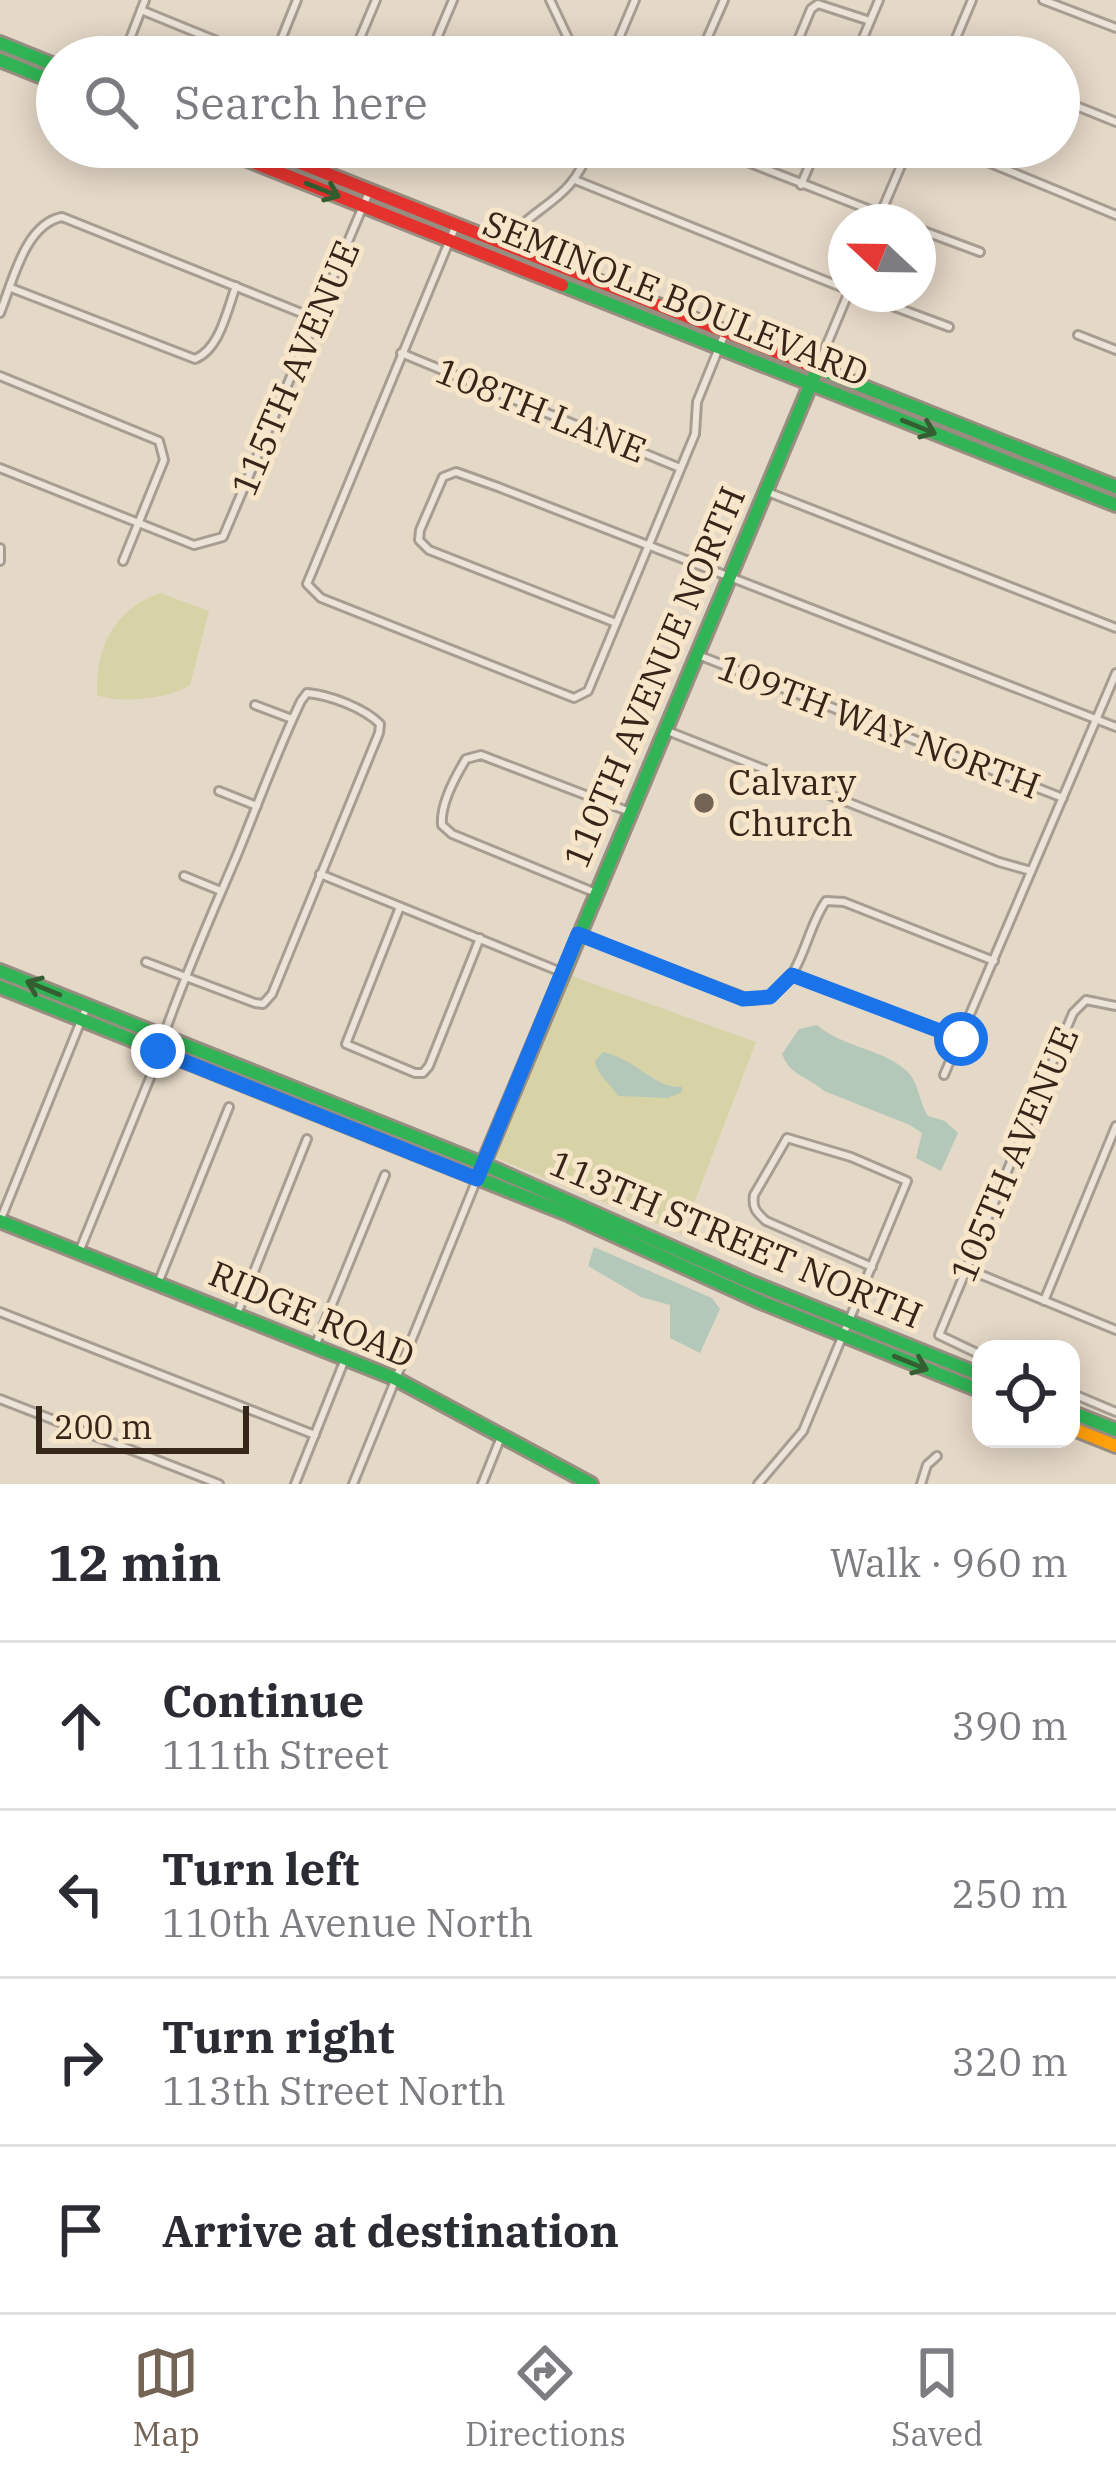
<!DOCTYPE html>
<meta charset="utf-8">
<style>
:root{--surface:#fff;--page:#f2f2f3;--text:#2b2b33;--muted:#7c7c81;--line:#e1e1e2;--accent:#736456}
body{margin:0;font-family:"IBM Plex Serif",serif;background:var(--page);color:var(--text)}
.controls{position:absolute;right:36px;bottom:36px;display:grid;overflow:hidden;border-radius:24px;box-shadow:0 6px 30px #0003}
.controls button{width:108px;height:108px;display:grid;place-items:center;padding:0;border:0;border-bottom:3px solid var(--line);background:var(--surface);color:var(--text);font:60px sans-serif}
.compass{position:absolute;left:828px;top:204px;width:108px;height:108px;border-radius:50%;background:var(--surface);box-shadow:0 6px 30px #0003;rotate:292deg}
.scale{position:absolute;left:36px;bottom:30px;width:213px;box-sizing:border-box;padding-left:12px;border:6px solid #362519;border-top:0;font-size:33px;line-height:42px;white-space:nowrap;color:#362519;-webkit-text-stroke:9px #f8e6ca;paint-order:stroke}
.stop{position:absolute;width:36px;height:36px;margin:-27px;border:9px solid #1a73e8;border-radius:50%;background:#fff}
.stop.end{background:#1a73e8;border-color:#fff;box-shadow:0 3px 12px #0008}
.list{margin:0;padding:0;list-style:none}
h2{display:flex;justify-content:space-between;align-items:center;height:156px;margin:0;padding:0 48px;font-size:51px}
h2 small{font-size:39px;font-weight:400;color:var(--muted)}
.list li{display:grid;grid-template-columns:78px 1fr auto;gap:36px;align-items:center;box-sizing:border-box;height:168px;padding:0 48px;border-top:3px solid var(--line)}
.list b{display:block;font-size:45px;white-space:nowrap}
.list p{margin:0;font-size:39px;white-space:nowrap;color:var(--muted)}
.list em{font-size:39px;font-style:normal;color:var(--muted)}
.icon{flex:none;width:66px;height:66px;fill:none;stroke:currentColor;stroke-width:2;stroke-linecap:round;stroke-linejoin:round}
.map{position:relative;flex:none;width:1116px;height:1484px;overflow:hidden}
.search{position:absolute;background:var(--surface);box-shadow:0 6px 30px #0003;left:36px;right:36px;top:36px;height:132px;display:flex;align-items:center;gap:30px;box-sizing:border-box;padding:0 42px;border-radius:66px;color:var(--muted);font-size:45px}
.sheet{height:828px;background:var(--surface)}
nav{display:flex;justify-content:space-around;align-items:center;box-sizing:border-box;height:168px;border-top:3px solid var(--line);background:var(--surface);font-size:33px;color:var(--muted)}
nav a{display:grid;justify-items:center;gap:6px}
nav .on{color:var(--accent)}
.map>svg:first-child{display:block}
</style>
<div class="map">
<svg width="1116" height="1484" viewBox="0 0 1116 1484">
<rect width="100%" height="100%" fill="#e4d8c7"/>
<g fill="#d8d3a7">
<path d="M 160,593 L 209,611 L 190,685 C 169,699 120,704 97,695 C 95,647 114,610 160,593 Z"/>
<path d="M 566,974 L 756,1042 L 682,1234 L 491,1156 Z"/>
</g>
<g fill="#b4c8ba">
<path d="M 817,1025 C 842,1047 881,1048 907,1071 C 919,1083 919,1102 928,1116 L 945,1121 L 958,1133 L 941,1171 L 916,1158 L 922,1133 L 910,1125 L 824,1091 C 808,1076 791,1077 782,1054 L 799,1029 Z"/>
<path d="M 603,1052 C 638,1060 653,1088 682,1087 L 682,1092 L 668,1098 L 618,1096 C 611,1084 596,1074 595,1061 Z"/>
<path d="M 594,1247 L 712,1298 L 720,1309 L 700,1353 L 670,1338 L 670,1305 L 641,1297 L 588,1266 Z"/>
</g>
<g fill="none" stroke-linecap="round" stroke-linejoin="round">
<g stroke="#a89d91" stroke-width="12">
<g id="street">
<path d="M 550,0 L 577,57"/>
<path d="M 1043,0 L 1116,28"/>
<path d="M 141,10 L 256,57"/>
<path d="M 123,57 L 145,0"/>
<path d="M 274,57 L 297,0"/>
<path d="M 352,57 L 376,0"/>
<path d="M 429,57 L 453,0"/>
<path d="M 611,57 L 635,0"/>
<path d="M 699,57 L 724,0"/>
<path d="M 791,57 L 811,9 L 818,4 L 870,21"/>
<path d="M 855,57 L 879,0"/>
<path d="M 948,57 L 972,0"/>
<path d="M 1059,99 L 1116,122"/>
<path d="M 709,147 L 901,222"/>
<path d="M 951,147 L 1116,215"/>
<path d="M 575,180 L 846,289"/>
<path d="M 801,185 L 817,147"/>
<path d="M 877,222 L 909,147"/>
<path d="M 456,225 L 307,584 L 321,598 L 574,698 L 588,691 L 695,434 L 697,402 L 725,333"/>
<path d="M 918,229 L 980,252"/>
<path d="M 505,245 C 534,202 571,205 590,147"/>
<path d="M 11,288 L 195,359 C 220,349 227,310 236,286"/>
<path d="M 860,294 L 949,327"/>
<path d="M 0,313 C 13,281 25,224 62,217 L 314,318"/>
<path d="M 1078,335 L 1116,350"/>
<path d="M 401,353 L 680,468"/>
<path d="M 817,368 L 848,294"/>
<path d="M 0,376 L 159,441 L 164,460 L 123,561"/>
<path d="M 0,468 L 194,545 L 223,537 L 369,192"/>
<path d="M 765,491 L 1116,628"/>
<path d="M 0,548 L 0,561"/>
<path d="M 616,623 L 429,550 L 419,540 L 420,530 L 443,477 L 456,472 L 498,487 L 1116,727"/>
<path d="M 698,655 L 1063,798"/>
<path d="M 255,705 L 292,719"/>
<path d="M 665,730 L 999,862 L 1031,871"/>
<path d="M 219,791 L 257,806"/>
<path d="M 320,874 L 561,972"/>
<path d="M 184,876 L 221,891"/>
<path d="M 596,893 L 452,834 L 442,825 C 440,804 455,777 466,759 L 481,755 L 630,812"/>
<path d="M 400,907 L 346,1044 L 415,1073 L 423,1073 L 429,1066 L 480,938"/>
<path d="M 578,934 L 752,1000 C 802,997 802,934 826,901 L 844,902 L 994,961"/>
<path d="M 146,962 L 255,1003 L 263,1004 L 272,994 L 379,733 L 380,724 C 364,708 330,695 307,693 L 301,701 C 277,751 258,804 237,855 C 212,914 185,974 164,1035"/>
<path d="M 792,975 L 961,1039"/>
<path d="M 944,1075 L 1116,673"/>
<path d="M 0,1221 L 87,1006"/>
<path d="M 79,1252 L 150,1078"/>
<path d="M 967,1269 L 1116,1330"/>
<path d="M 158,1283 L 229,1107"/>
<path d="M 1044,1301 L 1116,1126"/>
<path d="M 0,1312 L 315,1435"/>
<path d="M 237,1314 L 307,1139"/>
<path d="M 315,1346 L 385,1175"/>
<path d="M 981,1355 L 939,1335 L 1073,1013 L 1086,1000 L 1116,1006"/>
<path d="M 1071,1393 L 1116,1412"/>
<path d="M 0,1399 L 219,1484"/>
<path d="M 295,1484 L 345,1359"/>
<path d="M 353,1484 L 477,1179"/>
<path d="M 482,1484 L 501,1437"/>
<path d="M 758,1484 L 803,1431 L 907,1181 L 851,1157 L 787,1138 L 754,1195 C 752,1208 756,1212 766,1221 L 872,1267"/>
<path d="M 921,1484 L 927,1465 L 937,1456"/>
</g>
</g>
<g stroke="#988d81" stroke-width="18">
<g id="fast">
<path d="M 0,43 L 57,66"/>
<path d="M 0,60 L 57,83"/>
<path d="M 562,285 L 1116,505"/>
<path d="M 814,367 L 1116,487"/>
<path d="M 0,971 L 483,1164 L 748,1281 L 981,1375"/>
<path d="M 0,987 L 570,1215 L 761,1302 L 981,1391"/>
<path d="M 477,1179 L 817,369"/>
<path d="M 0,1221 L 394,1378 L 591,1484"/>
<path d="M 1071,1412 L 1116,1430"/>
</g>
</g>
<g stroke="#988d81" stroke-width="18">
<path id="slow" d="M 1071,1428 L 1116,1446"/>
</g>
<g stroke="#988d81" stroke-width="18">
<g id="jam">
<path d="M 215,147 L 562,285"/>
<path d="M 260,147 L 814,367"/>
</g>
</g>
<use href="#street" stroke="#ece4d9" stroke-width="6"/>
<use href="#fast" stroke="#30b455" stroke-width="12"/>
<use href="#slow" stroke="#ff9f0a" stroke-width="12"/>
<use href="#jam" stroke="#e5322d" stroke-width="12"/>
</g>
<defs><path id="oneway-shaft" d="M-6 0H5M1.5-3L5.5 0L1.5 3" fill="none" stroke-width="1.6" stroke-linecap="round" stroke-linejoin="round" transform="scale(3)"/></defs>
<g stroke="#345e31">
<use href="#oneway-shaft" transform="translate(323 190) rotate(22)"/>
<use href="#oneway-shaft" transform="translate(919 427) rotate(22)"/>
<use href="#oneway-shaft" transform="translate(43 988) rotate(-158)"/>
<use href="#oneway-shaft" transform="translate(911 1363) rotate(22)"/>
</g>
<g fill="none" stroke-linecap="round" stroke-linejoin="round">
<path stroke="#1a73e8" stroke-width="15" d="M 158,1051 L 477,1179 L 578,934 L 743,999 L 770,997 L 792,975 L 961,1039"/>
</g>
<circle fill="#736456" stroke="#f8e6ca" stroke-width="4.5" cx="704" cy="803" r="12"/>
<g text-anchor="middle" stroke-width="10" stroke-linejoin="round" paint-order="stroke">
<g font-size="36" fill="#362519" stroke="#f8e6ca">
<text transform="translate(676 298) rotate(22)" y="13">SEMINOLE BOULEVARD</text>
<text transform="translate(295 368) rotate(-67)" y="13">115TH AVENUE</text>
<text transform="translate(541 410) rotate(22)" y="13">108TH LANE</text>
<text transform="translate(654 677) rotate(-67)" y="13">110TH AVENUE NORTH</text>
<text transform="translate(879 726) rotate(21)" y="13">109TH WAY NORTH</text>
<text transform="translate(1014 1154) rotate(-67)" y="13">105TH AVENUE</text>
<text transform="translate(736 1239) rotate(23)" y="13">113TH STREET NORTH</text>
<text transform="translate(312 1314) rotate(23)" y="13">RIDGE ROAD</text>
</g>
<g font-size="36" fill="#362519" stroke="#f8e6ca" text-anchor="start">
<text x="728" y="795">Calvary<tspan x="728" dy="41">Church</tspan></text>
</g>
</g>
</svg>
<div class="controls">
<button><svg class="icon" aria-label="locate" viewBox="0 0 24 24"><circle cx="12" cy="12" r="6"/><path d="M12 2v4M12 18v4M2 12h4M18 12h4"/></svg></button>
</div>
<svg class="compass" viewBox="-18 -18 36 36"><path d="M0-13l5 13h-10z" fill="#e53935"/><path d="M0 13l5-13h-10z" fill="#7c7c81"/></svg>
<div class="scale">200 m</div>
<div class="stop" style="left:961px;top:1039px"></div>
<div class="stop end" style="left:158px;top:1051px"></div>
<div class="search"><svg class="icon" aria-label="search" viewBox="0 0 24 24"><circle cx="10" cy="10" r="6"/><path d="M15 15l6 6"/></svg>Search here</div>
</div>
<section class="sheet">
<h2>12 min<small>Walk · 960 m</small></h2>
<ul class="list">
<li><svg class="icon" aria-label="ahead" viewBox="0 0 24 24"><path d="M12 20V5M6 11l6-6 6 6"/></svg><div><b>Continue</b><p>111th Street</p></div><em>390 m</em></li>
<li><svg class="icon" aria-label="left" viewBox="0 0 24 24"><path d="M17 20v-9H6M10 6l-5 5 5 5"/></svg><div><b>Turn left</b><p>110th Avenue North</p></div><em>250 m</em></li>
<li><svg class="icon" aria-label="right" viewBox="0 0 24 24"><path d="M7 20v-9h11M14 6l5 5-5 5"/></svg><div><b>Turn right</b><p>113th Street North</p></div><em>320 m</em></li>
<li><svg class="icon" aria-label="arrive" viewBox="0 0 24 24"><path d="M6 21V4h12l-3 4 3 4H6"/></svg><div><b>Arrive at destination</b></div></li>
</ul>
</section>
<nav>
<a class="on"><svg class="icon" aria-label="map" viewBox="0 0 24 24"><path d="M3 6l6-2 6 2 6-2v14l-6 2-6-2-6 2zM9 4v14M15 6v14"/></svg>Map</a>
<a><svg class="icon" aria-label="directions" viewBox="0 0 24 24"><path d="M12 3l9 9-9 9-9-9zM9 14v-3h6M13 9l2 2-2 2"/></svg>Directions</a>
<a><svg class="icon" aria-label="saved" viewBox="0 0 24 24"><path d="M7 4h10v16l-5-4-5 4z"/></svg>Saved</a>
</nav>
